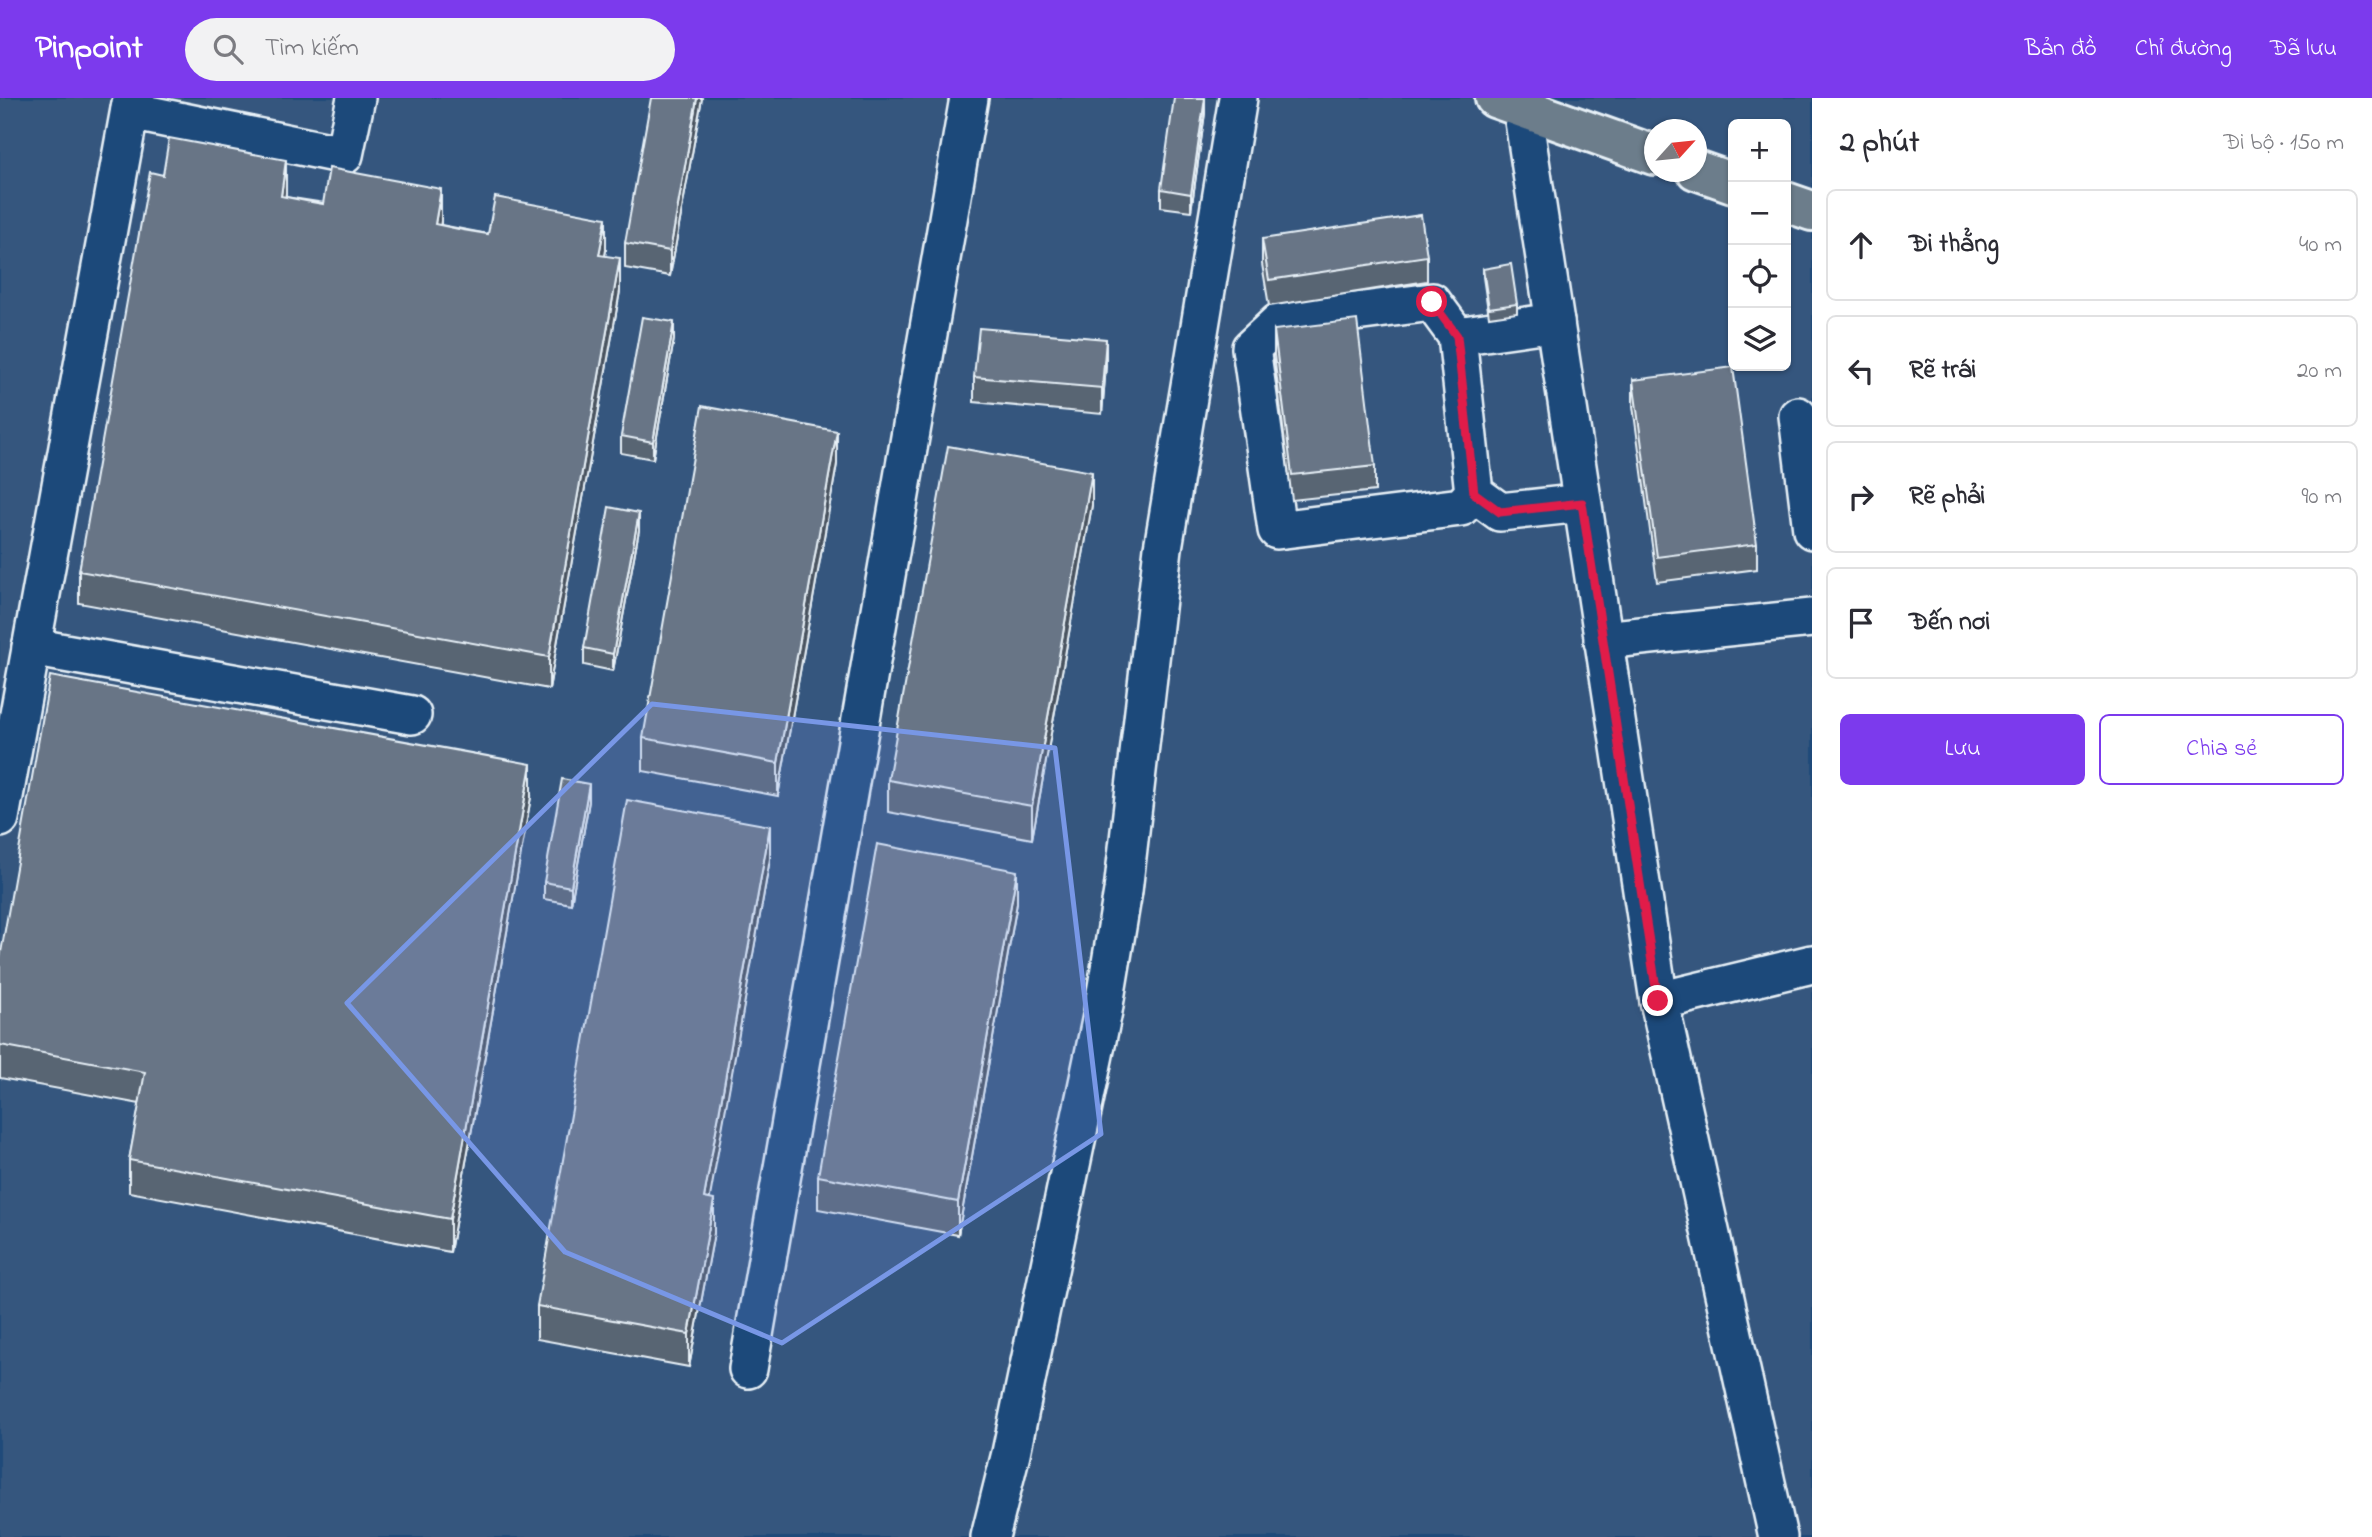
<!DOCTYPE html>
<html lang="vi">
<meta charset="utf-8">
<style>
:root{--surface:#fff;--page:#f2f2f3;--text:#2b2b33;--muted:#7c7c81;--line:#e1e1e2;--accent:#7c3aed}
body{margin:0;font-family:"Indie Flower",sans-serif;background:var(--page);color:var(--text)}
.controls{position:absolute;right:21px;top:21px;display:grid;overflow:hidden;border-radius:10px;box-shadow:0 2px 5px #0004}
.controls button{width:63px;height:63px;display:grid;place-items:center;padding:0;border:0;border-bottom:2px solid var(--line);background:var(--surface);color:var(--text);font:35px sans-serif}
.compass{position:absolute;left:1644px;top:21px;width:63px;height:63px;border-radius:50%;background:var(--surface);box-shadow:0 2px 5px #0004;rotate:63deg}
.stop{position:absolute;width:21px;height:21px;margin:-16px;border:5px solid #e11d48;border-radius:50%;background:#fff}
.stop.end{background:#e11d48;border-color:#fff;box-shadow:0 2px 7px #0008}
.list{margin:0;padding:0;list-style:none}
h2{display:flex;justify-content:space-between;align-items:center;height:91px;margin:0;padding:0 28px;font-size:30px}
h2 small{font-size:23px;font-weight:400;color:var(--muted)}
.list li{display:grid;grid-template-columns:46px 1fr auto;gap:21px;align-items:center;box-sizing:border-box;height:112px;margin:0 14px 14px;padding:0 14px;border:2px solid var(--line);border-radius:10px}
.list b{display:block;font-size:26px;white-space:nowrap}
.list em{font-size:23px;font-style:normal;color:var(--muted)}
.actions{display:flex;gap:14px;padding:21px 28px}
.actions a{flex:1;padding:16px 0;border:2px solid var(--accent);border-radius:10px;text-align:center;font-size:24px;color:var(--accent)}
.actions .main{background:var(--accent);color:#fff}
.icon{flex:none;width:38px;height:38px;fill:none;stroke:currentColor;stroke-width:2;stroke-linecap:round;stroke-linejoin:round}
.map{position:relative;flex:none;width:1812px;height:1439px;overflow:hidden}
header{display:flex;align-items:center;gap:42px;box-sizing:border-box;height:98px;padding:0 35px;background:var(--accent);color:#fff}
header strong{font-size:33px}
nav{display:flex;gap:38px;margin-inline-start:auto;font-size:24px}
.search{width:490px;height:63px;background:var(--page);display:flex;align-items:center;gap:18px;box-sizing:border-box;padding:0 24px;border-radius:38px;color:var(--muted);font-size:26px}
main{display:flex}
aside{flex:1;background:var(--surface)}
.map>svg:first-child{display:block}
</style>
<header>
<strong>Pinpoint</strong>
<div class="search"><svg class="icon" aria-label="search" viewBox="0 0 24 24"><circle cx="10" cy="10" r="6"/><path d="M15 15l6 6"/></svg>Tìm kiếm</div>
<nav><a>Bản đồ</a><a>Chỉ đường</a><a>Đã lưu</a></nav>
</header>
<main>
<div class="map">
<svg width="1812" height="1439" viewBox="0 0 1812 1439">
<rect width="100%" height="100%" fill="#1f4a7a"/>
<filter id="ink" filterUnits="userSpaceOnUse"><feTurbulence type="fractalNoise" baseFrequency=".0143" numOctaves="2"/><feDisplacementMap in="SourceGraphic" scale="14" xChannelSelector="R" yChannelSelector="G"/><feConvolveMatrix kernelMatrix="1 2 1 2 8 2 1 2 1" color-interpolation-filters="sRGB"/></filter>
<g filter="url(#ink)">
<path fill="#35577e" fill-rule="evenodd" d="M 0,0 L 1812,0 L 1812,1439 L 0,1439 ZM 1733,26 L 1786,26 L 1786,268 L 1733,268 ZM 1654,32 L 1696,32 L 1696,74 L 1654,74 Z"/>
<g fill="none" stroke-linecap="round" stroke-linejoin="round">
<g stroke="#e8f1f8" stroke-width="42">
<g id="minor">
<path d="M 1522,10 L 1659,903 L 1778,1439"/>
<path d="M 130,13 L 344,57 L 356,0"/>
<path d="M 1457,238 L 1555,224"/>
<path d="M 1798,318 L 1812,432"/>
<path d="M 1474,395 L 1461,409 L 1277,432 L 1251,250 L 1279,224 L 1432,204 L 1457,238 L 1474,395 L 1500,414 L 1582,405"/>
<path d="M 1603,542 L 1812,520"/>
<path d="M 31,549 L 412,617"/>
<path d="M 0,720 L 132,0"/>
<path d="M 1659,903 L 1812,866"/>
<path d="M 748,1271 L 969,0"/>
<path d="M 990,1439 L 1011,1355 L 1103,913 L 1123,793 L 1163,450 L 1238,0"/>
</g>
</g>
<g stroke="#e8f1f8" stroke-width="44">
<g id="major">
<path d="M 1495,0 L 1654,57"/>
<path d="M 1696,72 L 1733,85"/>
<path d="M 1786,104 L 1812,113"/>
</g>
</g>
<use href="#minor" stroke="#1f4a7a" stroke-width="37"/>
<use href="#major" stroke="#6c7d8b" stroke-width="38"/>
</g>
<g fill="#596573" stroke="#e8f1f8" stroke-width="2">
<path d="M 702,0 L 670,178 L 625,170 L 625,145 Z"/>
<path d="M 1205,15 L 1191,113 L 1161,109 L 1161,91 Z"/>
<path d="M 163,77 L 286,95 L 286,99 L 441,123 L 441,127 L 488,136 L 606,152 L 605,158 L 620,193 L 549,591 L 79,505 L 79,473 Z"/>
<path d="M 1262,141 L 1427,158 L 1427,183 L 1269,208 L 1262,166 Z"/>
<path d="M 1483,171 L 1517,206 L 1517,215 L 1489,219 L 1483,179 Z"/>
<path d="M 1274,232 L 1375,368 L 1375,393 L 1292,402 L 1274,257 Z"/>
<path d="M 674,241 L 653,361 L 621,355 L 621,338 Z"/>
<path d="M 1106,267 L 1102,316 L 974,304 L 974,279 Z"/>
<path d="M 1633,282 L 1757,446 L 1757,471 L 1657,484 L 1633,308 Z"/>
<path d="M 837,366 L 778,698 L 643,673 L 643,640 Z"/>
<path d="M 1092,407 L 1032,741 L 888,714 L 888,682 Z"/>
<path d="M 639,432 L 613,573 L 584,567 L 584,550 Z"/>
<path d="M 531,699 L 450,1154 L 129,1094 L 129,1062 L 140,1006 L 0,980 L 0,860 Z"/>
<path d="M 589,703 L 571,806 L 544,801 L 544,784 Z"/>
<path d="M 770,761 L 709,1101 L 714,1135 L 689,1269 L 537,1241 L 537,1208 Z"/>
<path d="M 1017,805 L 958,1137 L 818,1111 L 818,1078 Z"/>
</g>
<g fill="#48525e" stroke="#e8f1f8" stroke-width="2">
<path d="M 697,0 L 702,0 L 670,178 L 670,153 Z"/>
<path d="M 1205,0 L 1205,15 L 1191,113 L 1191,96 Z"/>
<path d="M 286,62 L 286,95 L 281,131 L 281,98 Z"/>
<path d="M 441,91 L 441,123 L 435,159 L 435,126 Z"/>
<path d="M 606,120 L 606,152 L 599,189 L 599,157 Z"/>
<path d="M 620,160 L 620,193 L 549,591 L 549,559 Z"/>
<path d="M 674,224 L 674,241 L 653,361 L 653,344 Z"/>
<path d="M 1106,241 L 1106,267 L 1102,316 L 1102,290 Z"/>
<path d="M 837,333 L 837,366 L 778,698 L 778,665 Z"/>
<path d="M 1092,374 L 1092,407 L 1032,741 L 1032,708 Z"/>
<path d="M 639,415 L 639,432 L 613,573 L 613,556 Z"/>
<path d="M 531,666 L 531,699 L 450,1154 L 450,1121 Z"/>
<path d="M 589,686 L 589,703 L 571,806 L 571,789 Z"/>
<path d="M 770,728 L 770,761 L 704,1133 L 704,1100 Z"/>
<path d="M 1017,773 L 1017,805 L 958,1137 L 958,1104 Z"/>
<path d="M 714,1102 L 714,1135 L 689,1269 L 689,1236 Z"/>
</g>
<g fill="#677586" stroke="#e8f1f8" stroke-width="2">
<path d="M 651,0 L 697,0 L 670,153 L 625,145 Z"/>
<path d="M 1174,0 L 1205,0 L 1191,96 L 1161,91 Z"/>
<path d="M 169,40 L 286,62 L 281,98 L 306,103 L 323,106 L 329,70 L 441,91 L 435,126 L 463,132 L 488,136 L 495,99 L 606,120 L 599,157 L 620,160 L 549,559 L 79,473 L 150,74 L 163,77 Z"/>
<path d="M 1421,117 L 1427,158 L 1269,182 L 1262,141 Z"/>
<path d="M 1511,166 L 1517,206 L 1489,210 L 1483,171 Z"/>
<path d="M 642,219 L 674,224 L 653,344 L 621,338 Z"/>
<path d="M 1357,222 L 1375,368 L 1292,377 L 1274,232 Z"/>
<path d="M 979,230 L 1106,241 L 1102,290 L 974,279 Z"/>
<path d="M 1733,269 L 1757,446 L 1657,459 L 1633,282 Z"/>
<path d="M 702,308 L 837,333 L 778,665 L 643,640 Z"/>
<path d="M 948,348 L 1092,374 L 1032,708 L 888,682 Z"/>
<path d="M 609,409 L 639,415 L 613,556 L 584,550 Z"/>
<path d="M 50,578 L 531,666 L 450,1121 L 129,1062 L 145,974 L 0,947 L 0,860 Z"/>
<path d="M 562,681 L 589,686 L 571,789 L 544,784 Z"/>
<path d="M 627,702 L 770,728 L 704,1100 L 714,1102 L 689,1236 L 537,1208 Z"/>
<path d="M 877,746 L 1017,773 L 958,1104 L 818,1078 Z"/>
</g>
</g>
<g fill="none" stroke-linecap="round" stroke-linejoin="round" filter="url(#ink)">
<path stroke="#e11d48" stroke-width="9" d="M 1432,204 L 1457,238 L 1474,395 L 1500,414 L 1582,405 L 1658,903"/>
</g>
<path fill="#7897e6" fill-opacity="0.2" stroke="#7897e6" stroke-width="5" stroke-linejoin="round" d="M 652,606 L 1055,650 L 1101,1036 L 782,1245 L 565,1154 L 347,905 Z"/>
</svg>
<div class="controls">
<button>+</button>
<button>−</button>
<button><svg class="icon" aria-label="locate" viewBox="0 0 24 24"><circle cx="12" cy="12" r="6"/><path d="M12 2v4M12 18v4M2 12h4M18 12h4"/></svg></button>
<button><svg class="icon" aria-label="layers" viewBox="0 0 24 24"><path d="M12 4l9 5-9 5-9-5zM3 14l9 5 9-5"/></svg></button>
</div>
<svg class="compass" viewBox="-18 -18 36 36"><path d="M0-13l5 13h-10z" fill="#e53935"/><path d="M0 13l5-13h-10z" fill="#7c7c81"/></svg>
<div class="stop" style="left:1432px;top:204px"></div>
<div class="stop end" style="left:1658px;top:903px"></div>
</div>
<aside>
<h2>2 phút<small>Đi bộ · 150 m</small></h2>
<ul class="list">
<li><svg class="icon" aria-label="ahead" viewBox="0 0 24 24"><path d="M12 20V5M6 11l6-6 6 6"/></svg><div><b>Đi thẳng</b></div><em>40 m</em></li>
<li><svg class="icon" aria-label="left" viewBox="0 0 24 24"><path d="M17 20v-9H6M10 6l-5 5 5 5"/></svg><div><b>Rẽ trái</b></div><em>20 m</em></li>
<li><svg class="icon" aria-label="right" viewBox="0 0 24 24"><path d="M7 20v-9h11M14 6l5 5-5 5"/></svg><div><b>Rẽ phải</b></div><em>90 m</em></li>
<li><svg class="icon" aria-label="arrive" viewBox="0 0 24 24"><path d="M6 21V4h12l-3 4 3 4H6"/></svg><div><b>Đến nơi</b></div></li>
</ul>
<div class="actions"><a class="main">Lưu</a><a>Chia sẻ</a></div>
</aside>
</main>
